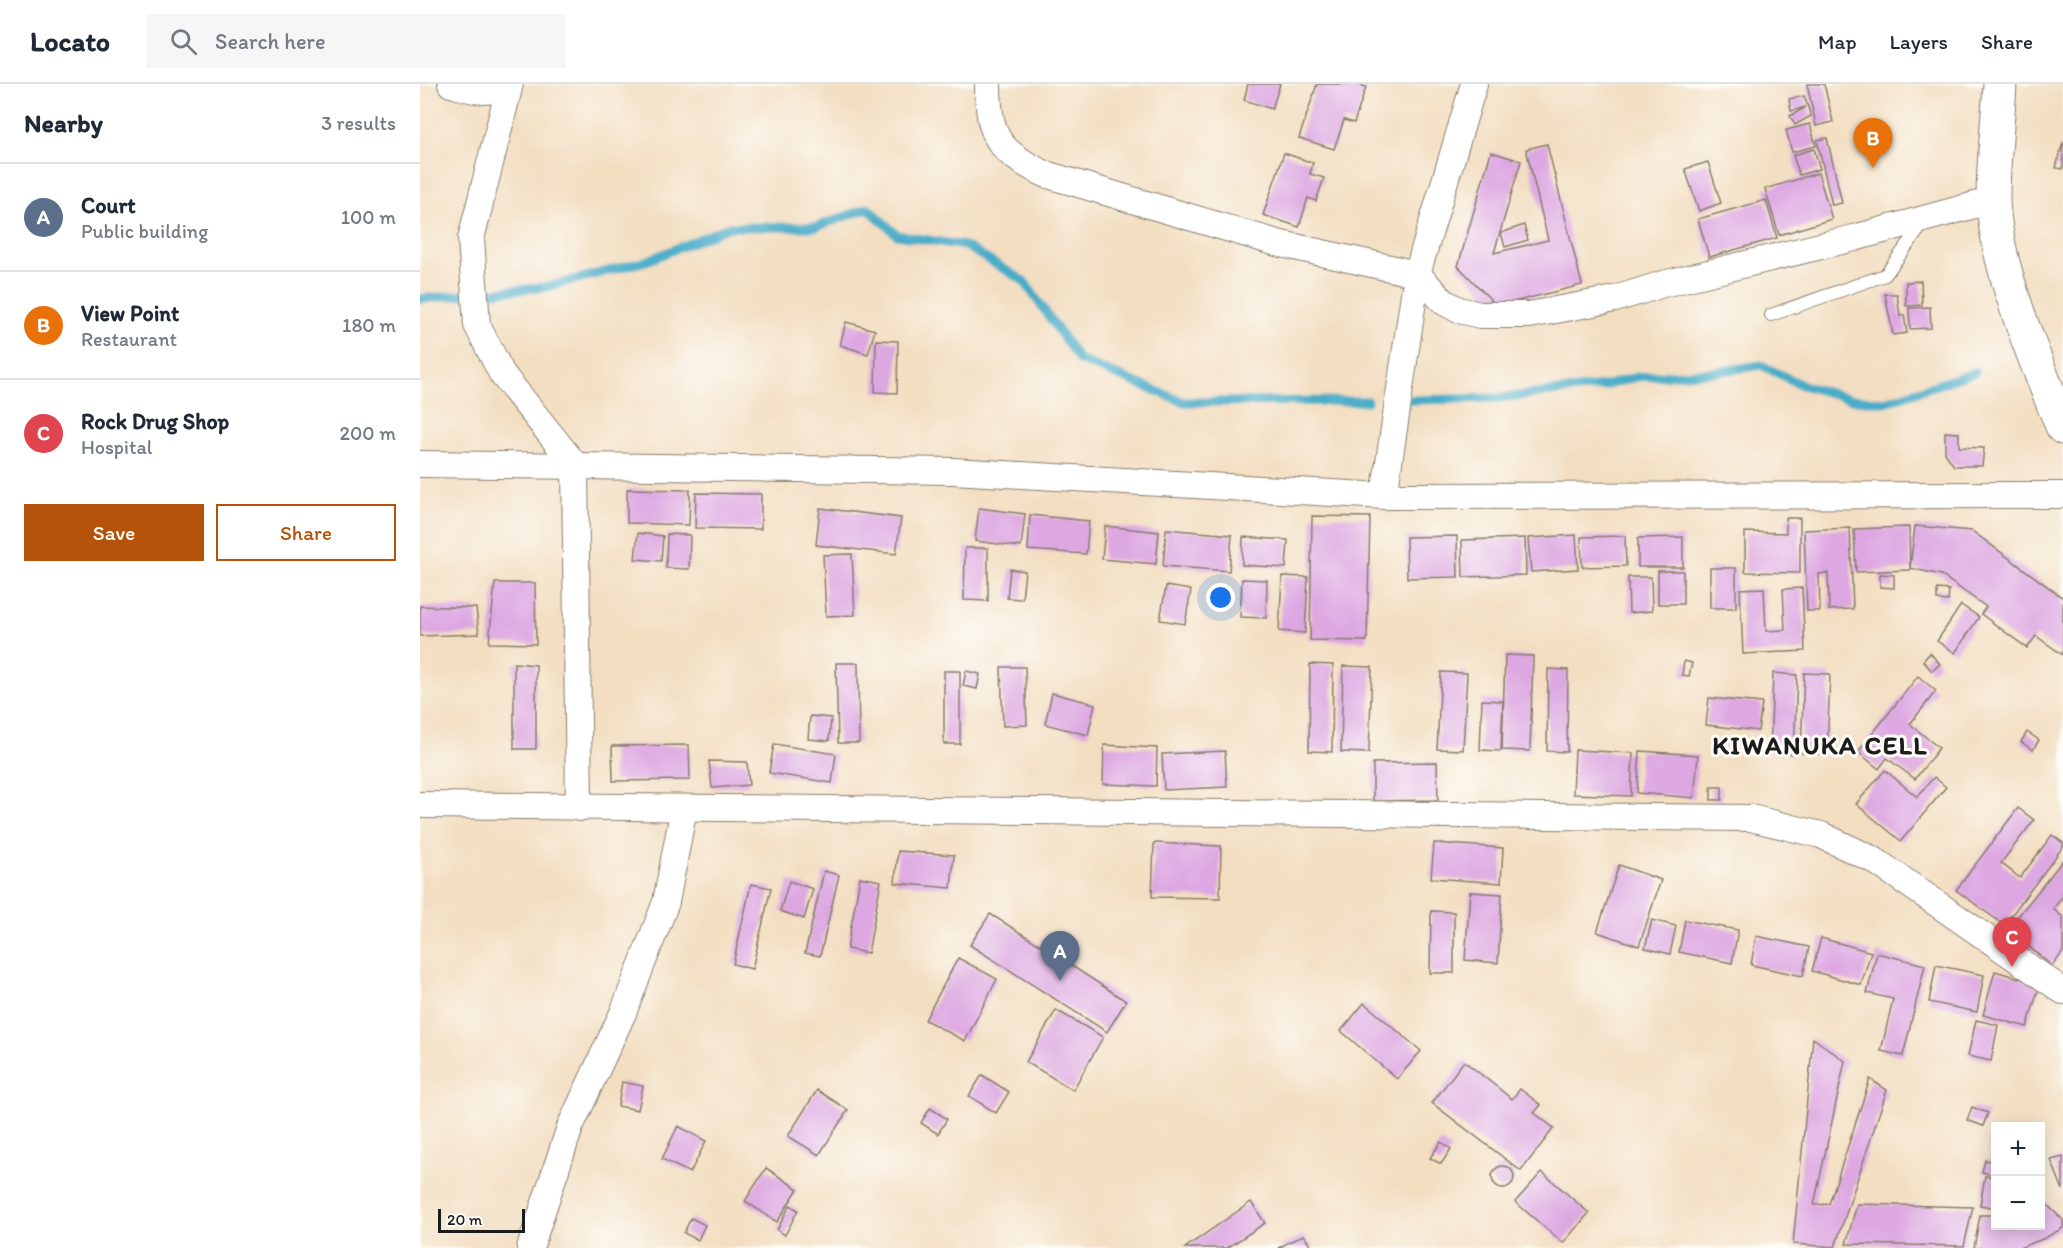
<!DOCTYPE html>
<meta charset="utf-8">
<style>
:root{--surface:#fff;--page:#f6f6f7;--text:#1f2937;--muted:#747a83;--line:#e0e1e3;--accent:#b45309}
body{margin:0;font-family:Itim,sans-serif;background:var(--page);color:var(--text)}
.controls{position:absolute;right:18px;bottom:18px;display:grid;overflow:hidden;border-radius:0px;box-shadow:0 3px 15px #0003}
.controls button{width:54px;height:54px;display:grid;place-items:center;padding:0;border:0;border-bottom:2px solid var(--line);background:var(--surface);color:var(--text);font:30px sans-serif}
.scale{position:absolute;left:18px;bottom:15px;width:87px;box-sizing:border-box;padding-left:6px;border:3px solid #1c1c1c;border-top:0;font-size:16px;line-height:21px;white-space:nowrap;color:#1c1c1c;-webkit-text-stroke:4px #fdfcf7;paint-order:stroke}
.you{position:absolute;left:801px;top:514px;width:21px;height:21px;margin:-15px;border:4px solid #fff;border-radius:50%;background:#1a73e8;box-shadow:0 0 0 9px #1a73e833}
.badge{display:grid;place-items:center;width:39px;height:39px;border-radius:50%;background:var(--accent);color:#fff;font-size:20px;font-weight:700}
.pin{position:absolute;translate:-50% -50px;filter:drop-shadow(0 2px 3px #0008)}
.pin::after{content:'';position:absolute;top:32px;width:21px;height:18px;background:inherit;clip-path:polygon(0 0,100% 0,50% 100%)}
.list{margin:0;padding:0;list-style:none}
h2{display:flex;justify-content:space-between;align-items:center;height:78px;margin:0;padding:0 24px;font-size:26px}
h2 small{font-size:20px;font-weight:400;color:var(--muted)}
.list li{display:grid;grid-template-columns:39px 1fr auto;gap:18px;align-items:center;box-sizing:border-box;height:108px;padding:0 24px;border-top:2px solid var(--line)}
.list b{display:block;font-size:22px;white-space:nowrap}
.list p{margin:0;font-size:20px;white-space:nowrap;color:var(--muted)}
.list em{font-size:20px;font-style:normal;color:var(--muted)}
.actions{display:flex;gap:12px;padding:18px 24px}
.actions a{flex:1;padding:14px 0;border:2px solid var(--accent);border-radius:0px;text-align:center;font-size:21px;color:var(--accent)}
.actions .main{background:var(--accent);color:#fff}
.icon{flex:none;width:33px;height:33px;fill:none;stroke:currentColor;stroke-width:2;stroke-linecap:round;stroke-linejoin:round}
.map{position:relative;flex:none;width:1643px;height:1164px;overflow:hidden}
header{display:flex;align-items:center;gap:36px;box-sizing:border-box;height:84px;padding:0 30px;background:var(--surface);border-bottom:2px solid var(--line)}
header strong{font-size:28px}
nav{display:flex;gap:33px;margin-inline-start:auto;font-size:21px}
.search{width:420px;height:54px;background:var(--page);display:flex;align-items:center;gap:15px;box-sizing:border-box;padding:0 21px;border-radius:0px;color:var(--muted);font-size:22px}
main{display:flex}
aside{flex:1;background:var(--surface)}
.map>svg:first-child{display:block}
</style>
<header>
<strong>Locato</strong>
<div class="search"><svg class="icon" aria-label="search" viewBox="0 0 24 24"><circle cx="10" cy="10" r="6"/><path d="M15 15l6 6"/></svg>Search here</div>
<nav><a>Map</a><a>Layers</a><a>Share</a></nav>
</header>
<main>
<aside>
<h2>Nearby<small>3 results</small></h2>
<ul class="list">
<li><span class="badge" style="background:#5c6f8a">A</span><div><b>Court</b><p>Public building</p></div><em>100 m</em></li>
<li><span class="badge" style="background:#e8710a">B</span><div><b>View Point</b><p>Restaurant</p></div><em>180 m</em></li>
<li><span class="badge" style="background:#e0444e">C</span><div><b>Rock Drug Shop</b><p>Hospital</p></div><em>200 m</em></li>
</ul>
<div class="actions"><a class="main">Save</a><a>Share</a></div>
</aside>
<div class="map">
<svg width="1643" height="1164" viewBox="0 0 1643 1164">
<rect width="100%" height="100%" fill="#fdfcf7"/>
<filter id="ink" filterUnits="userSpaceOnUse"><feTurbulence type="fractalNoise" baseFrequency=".0167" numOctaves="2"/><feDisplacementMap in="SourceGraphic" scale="12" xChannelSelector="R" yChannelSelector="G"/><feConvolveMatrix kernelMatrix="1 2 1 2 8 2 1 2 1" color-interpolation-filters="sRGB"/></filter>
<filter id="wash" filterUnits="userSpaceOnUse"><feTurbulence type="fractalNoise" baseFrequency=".008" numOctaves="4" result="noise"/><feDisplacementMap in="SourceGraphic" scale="24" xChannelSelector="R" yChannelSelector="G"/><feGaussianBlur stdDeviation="1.35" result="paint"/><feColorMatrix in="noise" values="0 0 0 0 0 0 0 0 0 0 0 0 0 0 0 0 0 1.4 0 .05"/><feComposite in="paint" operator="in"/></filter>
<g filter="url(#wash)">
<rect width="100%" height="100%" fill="#f3dec1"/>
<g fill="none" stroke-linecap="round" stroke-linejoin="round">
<g stroke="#48acc8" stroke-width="9">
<path d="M 0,215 L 127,203 L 226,177 L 309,143 L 396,143 L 448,124 L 477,151 L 545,162 L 604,197 L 659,276 L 764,318 L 947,317"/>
<path d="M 992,316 L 1078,314 L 1184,302 L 1216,293 L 1295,288 L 1341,281 L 1382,301 L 1431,315 L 1465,318 L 1555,288"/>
</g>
</g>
<g id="blocks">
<g fill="#dda7e2">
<path d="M 828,0 L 860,0 L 852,25 L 824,16 Z"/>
<path d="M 897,0 L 936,0 L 946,3 L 934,39 L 924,36 L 914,65 L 879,54 Z"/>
<path d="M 1387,0 L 1404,0 L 1413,38 L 1396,42 Z"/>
<path d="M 1384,12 L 1391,32 L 1375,41 L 1370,32 L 1386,23 L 1371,27 L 1369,15 Z"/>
<path d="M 1390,40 L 1396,62 L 1372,68 L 1366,46 Z"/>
<path d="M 1407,54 L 1422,119 L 1412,121 L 1397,56 Z"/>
<path d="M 1643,58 L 1643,85 L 1636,84 Z"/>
<path d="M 1127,60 L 1162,201 L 1077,222 L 1038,182 L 1071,68 L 1101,77 L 1074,169 L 1128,156 L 1106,65 Z"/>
<path d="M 1394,65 L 1400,85 L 1379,91 L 1373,71 Z"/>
<path d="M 864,69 L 893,79 L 890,90 L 904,94 L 896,117 L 888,114 L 879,143 L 843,131 Z"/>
<path d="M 1288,78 L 1301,119 L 1279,127 L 1265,85 Z"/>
<path d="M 1398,89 L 1412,135 L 1359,151 L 1345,105 Z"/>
<path d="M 1346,116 L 1357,154 L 1289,173 L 1278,135 Z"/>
<path d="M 1104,141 L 1108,156 L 1085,163 L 1081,149 Z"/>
<path d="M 1501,197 L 1502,221 L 1486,222 L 1486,198 Z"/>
<path d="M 1465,210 L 1477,210 L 1480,232 L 1484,231 L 1487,249 L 1473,251 Z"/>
<path d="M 1510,223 L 1511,244 L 1490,245 L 1489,224 Z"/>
<path d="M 426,238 L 455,246 L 448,270 L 420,261 Z"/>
<path d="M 456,256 L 478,257 L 477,309 L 455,308 Z"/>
<path d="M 1525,348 L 1539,349 L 1539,363 L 1564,364 L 1562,382 L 1534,382 L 1525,369 Z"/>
<path d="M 207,405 L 270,406 L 269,441 L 207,439 Z"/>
<path d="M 276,409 L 341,410 L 341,445 L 275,444 Z"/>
<path d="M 400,424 L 481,434 L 476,470 L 396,461 Z"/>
<path d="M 559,424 L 605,430 L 601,463 L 555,457 Z"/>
<path d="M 610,431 L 669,437 L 666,470 L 608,466 Z"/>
<path d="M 892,432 L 950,433 L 947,557 L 890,556 Z"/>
<path d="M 1366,434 L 1380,434 L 1380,489 L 1325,488 L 1325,448 L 1366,449 Z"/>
<path d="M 685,442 L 739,448 L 736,480 L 682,475 Z"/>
<path d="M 1495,442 L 1552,447 L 1643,514 L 1643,571 L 1616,552 L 1607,564 L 1561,530 L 1566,523 L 1521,491 L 1490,484 L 1490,486 L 1436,488 L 1434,445 L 1489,443 L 1490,484 Z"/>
<path d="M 1430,444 L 1433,525 L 1409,526 L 1408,489 L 1399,490 L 1400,527 L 1387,527 L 1384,446 Z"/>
<path d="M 746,445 L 812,451 L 809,487 L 743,482 Z"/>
<path d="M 218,449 L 243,452 L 241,477 L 215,475 Z"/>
<path d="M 247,450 L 270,451 L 269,485 L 246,484 Z"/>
<path d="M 1156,451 L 1158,485 L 1111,488 L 1108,454 Z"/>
<path d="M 1037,452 L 1038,493 L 987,494 L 986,453 Z"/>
<path d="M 1205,452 L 1206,482 L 1162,483 L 1161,453 Z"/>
<path d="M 823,453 L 868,456 L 866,484 L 822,481 Z"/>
<path d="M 1263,453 L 1263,483 L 1218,483 L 1218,454 Z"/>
<path d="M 1105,454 L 1106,491 L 1043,493 L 1042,456 Z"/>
<path d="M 545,464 L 568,464 L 568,517 L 544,516 Z"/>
<path d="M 432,470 L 435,531 L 406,532 L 403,471 Z"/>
<rect x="1290" y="484" width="26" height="40"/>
<path d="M 590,485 L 605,487 L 602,515 L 587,514 Z"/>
<rect x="1238" y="487" width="25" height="33"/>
<path d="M 1460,490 L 1474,491 L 1474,504 L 1460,503 Z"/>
<path d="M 862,492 L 888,493 L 885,549 L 859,547 Z"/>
<path d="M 1208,493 L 1231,493 L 1232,527 L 1209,529 Z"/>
<path d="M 822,495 L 847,496 L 846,534 L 820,533 Z"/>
<path d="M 75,499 L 115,499 L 116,560 L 69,559 Z"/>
<path d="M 746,502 L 771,506 L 765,540 L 740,536 Z"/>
<path d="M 1344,504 L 1346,547 L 1365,546 L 1363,505 L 1382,504 L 1385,567 L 1323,570 L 1320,505 Z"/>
<path d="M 1517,505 L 1529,506 L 1528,517 L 1517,516 Z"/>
<path d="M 1541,521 L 1559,533 L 1535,569 L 1517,557 Z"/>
<path d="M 0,522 L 56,524 L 59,550 L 0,552 Z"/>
<path d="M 1510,569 L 1520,580 L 1512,587 L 1503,577 Z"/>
<path d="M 1085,571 L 1113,572 L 1110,667 L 1082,666 Z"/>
<path d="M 1264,577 L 1272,579 L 1269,592 L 1262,591 Z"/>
<path d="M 94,579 L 116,581 L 116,665 L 94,665 Z"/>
<path d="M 416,579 L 438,579 L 439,659 L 418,659 Z"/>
<path d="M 890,580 L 913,581 L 912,668 L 889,667 Z"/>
<path d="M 923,582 L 952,583 L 949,669 L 921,668 Z"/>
<path d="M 581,583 L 605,583 L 607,641 L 583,642 Z"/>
<path d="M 1128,585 L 1148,586 L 1147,668 L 1127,667 Z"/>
<rect x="524" y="587" width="16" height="73"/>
<path d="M 546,587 L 560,590 L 557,605 L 543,602 Z"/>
<path d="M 1021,588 L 1047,589 L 1043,666 L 1017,665 Z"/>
<path d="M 1353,589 L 1377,591 L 1374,670 L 1350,668 Z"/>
<path d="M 1384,589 L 1410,590 L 1407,670 L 1381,669 Z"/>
<path d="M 1498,592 L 1516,607 L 1490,640 L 1519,664 L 1495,695 L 1467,674 L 1459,685 L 1438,668 Z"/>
<path d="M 632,609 L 675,620 L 668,651 L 625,640 Z"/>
<path d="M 1289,614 L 1342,619 L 1338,647 L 1286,641 Z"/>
<path d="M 1062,616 L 1083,617 L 1081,667 L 1060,666 Z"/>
<path d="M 390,632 L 411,634 L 409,657 L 388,655 Z"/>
<path d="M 1607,648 L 1619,656 L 1613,666 L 1601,658 Z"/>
<path d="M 354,660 L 416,670 L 412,699 L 349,689 Z"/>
<path d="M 269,661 L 270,696 L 193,697 L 192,662 Z"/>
<path d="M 684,661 L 737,664 L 736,702 L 683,700 Z"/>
<path d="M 1155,666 L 1213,669 L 1211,712 L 1153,710 Z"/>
<path d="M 805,667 L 807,703 L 744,706 L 742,670 Z"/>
<path d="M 1220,667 L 1278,671 L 1274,714 L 1217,709 Z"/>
<path d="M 289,677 L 327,678 L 329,701 L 292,704 Z"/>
<path d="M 1017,678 L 1018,716 L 953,717 L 953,679 Z"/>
<path d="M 1465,686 L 1497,713 L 1514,693 L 1526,703 L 1481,757 L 1436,720 Z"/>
<rect x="1291" y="703" width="11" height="13"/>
<path d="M 1598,724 L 1614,736 L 1581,779 L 1600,794 L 1632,751 L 1643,759 L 1643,763 L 1584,841 L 1536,806 Z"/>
<path d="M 734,759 L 801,762 L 800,814 L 732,813 Z"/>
<path d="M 1014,759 L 1083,764 L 1081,799 L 1011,794 Z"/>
<path d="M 478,767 L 534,771 L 531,804 L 475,799 Z"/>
<path d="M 1643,776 L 1643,812 L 1633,825 L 1643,833 L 1643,868 L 1632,882 L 1588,845 Z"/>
<path d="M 1199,781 L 1241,796 L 1219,862 L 1177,848 Z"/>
<path d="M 404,787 L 419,791 L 400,872 L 385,869 Z"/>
<path d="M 440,793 L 461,797 L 448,869 L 427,865 Z"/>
<path d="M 369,797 L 393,805 L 384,835 L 360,827 Z"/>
<path d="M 331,800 L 351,804 L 332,885 L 313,880 Z"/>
<path d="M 1050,808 L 1082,810 L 1078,879 L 1045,876 Z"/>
<path d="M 1011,827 L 1034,828 L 1034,889 L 1010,889 Z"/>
<path d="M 570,830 L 620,861 L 624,854 L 648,869 L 644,877 L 706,917 L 687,948 L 550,861 Z"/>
<path d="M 1232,836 L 1256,842 L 1250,870 L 1225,864 Z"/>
<path d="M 1265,836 L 1318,846 L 1312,879 L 1259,868 Z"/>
<path d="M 1336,852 L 1389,863 L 1383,892 L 1331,881 Z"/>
<path d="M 1401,854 L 1451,868 L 1441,901 L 1392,887 Z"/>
<path d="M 1457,869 L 1505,881 L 1483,972 L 1461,967 L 1473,915 L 1447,909 Z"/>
<path d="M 538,874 L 577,895 L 545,957 L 505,936 Z"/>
<path d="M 1516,881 L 1564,891 L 1557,928 L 1509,918 Z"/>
<path d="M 1575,887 L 1620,900 L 1607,943 L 1563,931 Z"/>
<path d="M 944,919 L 1001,967 L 977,995 L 921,947 Z"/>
<path d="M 636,926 L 683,953 L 653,1006 L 606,978 Z"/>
<path d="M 1556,936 L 1578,941 L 1571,977 L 1548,972 Z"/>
<path d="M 1393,954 L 1425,977 L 1394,1121 L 1409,1120 L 1450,995 L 1467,1006 L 1415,1163 L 1373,1160 Z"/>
<path d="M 1044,977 L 1092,1015 L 1100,1005 L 1121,1021 L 1114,1029 L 1134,1044 L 1101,1087 L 1012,1019 Z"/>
<path d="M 562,991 L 589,1008 L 576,1029 L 549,1012 Z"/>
<path d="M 202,998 L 223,1002 L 218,1026 L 198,1022 Z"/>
<path d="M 397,1006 L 428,1026 L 399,1071 L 368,1052 Z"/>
<path d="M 1552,1023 L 1568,1029 L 1563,1042 L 1547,1036 Z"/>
<path d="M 510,1024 L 527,1035 L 518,1050 L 501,1039 Z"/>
<path d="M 258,1042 L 286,1057 L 270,1089 L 242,1075 Z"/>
<path d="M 1021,1058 L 1031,1065 L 1021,1080 L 1010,1074 Z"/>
<path d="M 1643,1073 L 1643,1106 L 1631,1076 Z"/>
<path d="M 1565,1076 L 1576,1078 L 1573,1091 L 1562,1088 Z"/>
<circle cx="1083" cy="1093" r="11"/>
<path d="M 346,1084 L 378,1105 L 357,1138 L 325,1117 Z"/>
<path d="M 1122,1088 L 1169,1129 L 1143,1159 L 1095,1118 Z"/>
<path d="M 1565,1092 L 1576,1094 L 1576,1124 L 1560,1121 Z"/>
<path d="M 1620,1114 L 1643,1136 L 1643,1144 L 1625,1154 L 1599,1164 L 1554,1164 L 1560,1131 L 1576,1131 L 1576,1142 L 1620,1142 Z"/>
<path d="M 831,1118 L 845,1139 L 807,1164 L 765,1164 Z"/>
<path d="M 1437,1120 L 1553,1123 L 1544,1162 L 1426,1160 Z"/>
<path d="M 370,1121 L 378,1126 L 365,1151 L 357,1146 Z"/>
<path d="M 271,1134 L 285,1141 L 278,1156 L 264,1149 Z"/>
<path d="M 883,1151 L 893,1164 L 858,1164 Z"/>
</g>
</g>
</g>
<g filter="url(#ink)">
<use href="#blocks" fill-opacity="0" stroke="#887d6e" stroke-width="1.5"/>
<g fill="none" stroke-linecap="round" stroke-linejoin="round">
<g stroke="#887d6e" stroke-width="14">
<path id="service" d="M 1351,231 L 1465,191 L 1504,139"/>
</g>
<g stroke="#887d6e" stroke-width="28">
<g id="minor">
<path d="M 31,0 C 50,5 70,13 87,0"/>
<path d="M 90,0 L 51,155 L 57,241 L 82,290 L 155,381 L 159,724"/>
<path d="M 568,0 C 568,52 578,68 625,90 L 857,159 L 997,190 L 1024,218 L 1039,226 L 1060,231 L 1109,231 L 1195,215 L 1243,200 L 1434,154 L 1573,116"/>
<path d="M 0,380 L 533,387 L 964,412 L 1643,411"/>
<path d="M 964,412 L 997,190 L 1054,0"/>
<path d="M 0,721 L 1331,734 L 1401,751 L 1454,776 L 1643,907"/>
<path d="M 110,1164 L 150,1043 L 203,929 L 246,818 L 264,724"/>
</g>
</g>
<g stroke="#887d6e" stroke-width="35">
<path id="primary" d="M 1580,0 C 1578,38 1573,77 1573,115 C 1575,183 1617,281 1643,344"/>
</g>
<use href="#service" stroke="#fff" stroke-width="12"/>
<use href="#minor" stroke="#fff" stroke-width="26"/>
<use href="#primary" stroke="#fff" stroke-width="33"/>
</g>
</g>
<g text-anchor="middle" stroke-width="6" stroke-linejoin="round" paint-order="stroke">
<g font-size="26" font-weight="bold" letter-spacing="1.5" fill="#1c1c1c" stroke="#fdfcf7">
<text x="1400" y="670">KIWANUKA CELL</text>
</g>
</g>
</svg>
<div class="controls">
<button>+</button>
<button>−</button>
</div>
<div class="scale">20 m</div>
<div class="you"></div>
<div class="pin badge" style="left:640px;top:897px;background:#5c6f8a">A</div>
<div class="pin badge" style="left:1453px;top:84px;background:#e8710a">B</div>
<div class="pin badge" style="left:1592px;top:883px;background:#e0444e">C</div>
</div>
</main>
